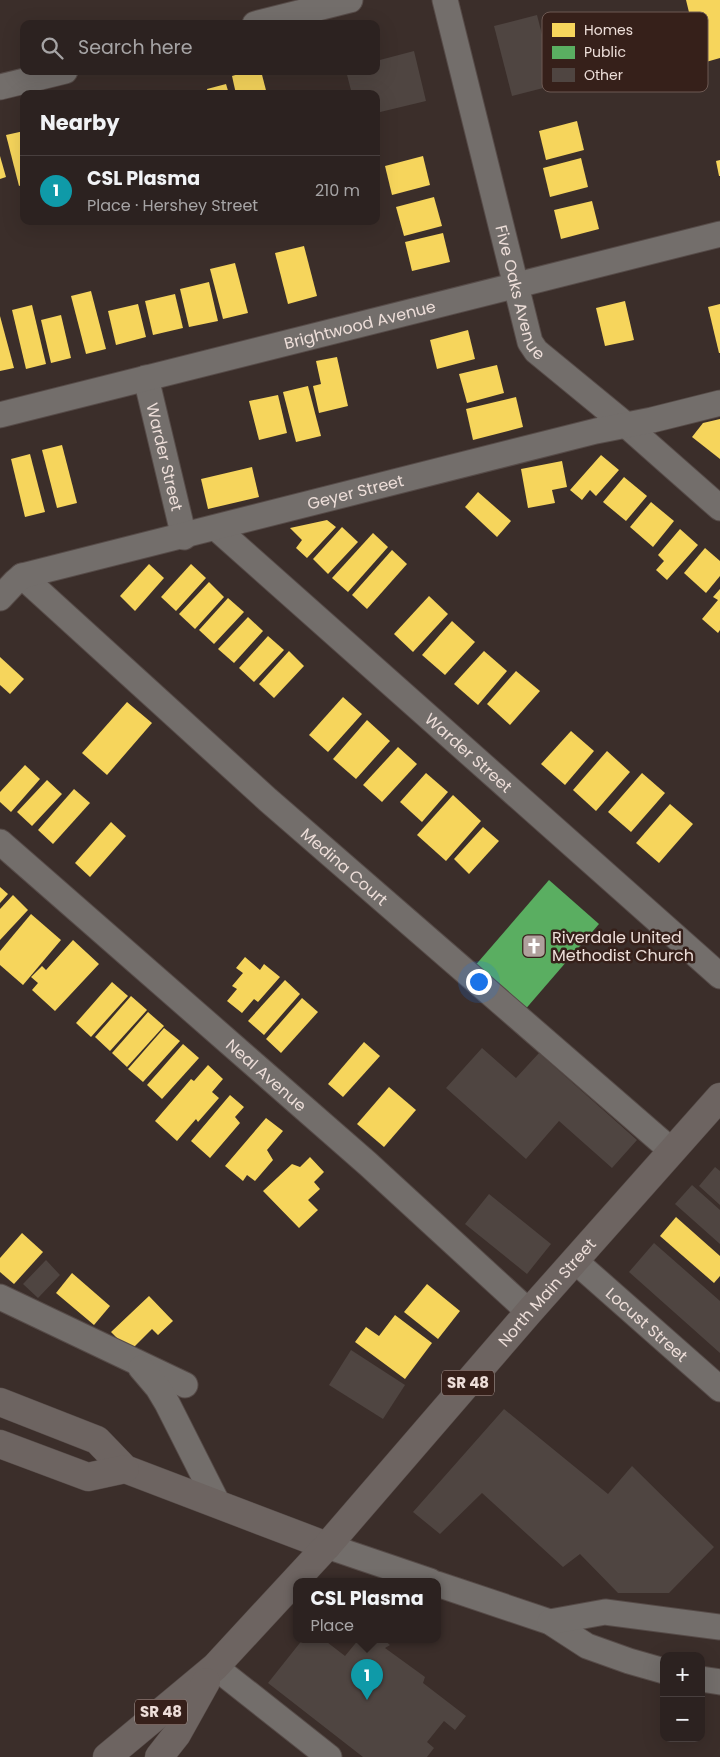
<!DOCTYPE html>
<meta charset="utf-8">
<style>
:root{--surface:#2c2220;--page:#382f2d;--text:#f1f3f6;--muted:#a6a4a5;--line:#483f3e;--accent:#afa09c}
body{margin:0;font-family:Poppins,sans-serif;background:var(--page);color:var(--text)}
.controls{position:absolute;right:15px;bottom:15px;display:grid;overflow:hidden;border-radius:10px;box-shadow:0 5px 20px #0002}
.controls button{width:45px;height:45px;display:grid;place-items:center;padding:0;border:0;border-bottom:1px solid var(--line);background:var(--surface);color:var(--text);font:25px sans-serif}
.you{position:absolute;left:478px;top:981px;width:18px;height:18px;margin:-12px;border:4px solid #fff;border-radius:50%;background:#1a73e8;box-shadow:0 0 0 8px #1a73e833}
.badge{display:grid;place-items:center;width:32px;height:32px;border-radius:50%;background:var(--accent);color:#fff;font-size:16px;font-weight:700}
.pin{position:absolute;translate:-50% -41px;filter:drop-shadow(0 1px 2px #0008)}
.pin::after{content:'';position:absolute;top:26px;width:18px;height:15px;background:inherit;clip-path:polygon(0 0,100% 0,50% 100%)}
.popup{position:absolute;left:293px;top:1578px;width:148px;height:65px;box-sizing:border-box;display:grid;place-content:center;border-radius:10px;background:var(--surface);filter:drop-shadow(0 1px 4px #0005);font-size:16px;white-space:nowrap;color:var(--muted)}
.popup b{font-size:19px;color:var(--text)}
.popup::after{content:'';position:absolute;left:50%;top:100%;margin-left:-10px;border:10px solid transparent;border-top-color:var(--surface)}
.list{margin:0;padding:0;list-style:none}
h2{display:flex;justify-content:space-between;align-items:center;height:65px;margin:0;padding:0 20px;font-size:21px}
h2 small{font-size:16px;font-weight:400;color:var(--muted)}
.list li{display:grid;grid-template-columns:32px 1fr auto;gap:15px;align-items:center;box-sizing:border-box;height:70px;padding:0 20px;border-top:1px solid var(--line)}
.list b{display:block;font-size:19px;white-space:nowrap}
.list p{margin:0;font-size:16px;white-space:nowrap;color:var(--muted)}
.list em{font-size:16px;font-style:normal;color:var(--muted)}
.icon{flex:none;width:28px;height:28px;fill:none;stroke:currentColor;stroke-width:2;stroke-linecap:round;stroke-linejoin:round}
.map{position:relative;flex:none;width:720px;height:1757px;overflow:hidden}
.search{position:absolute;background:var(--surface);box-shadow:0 5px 20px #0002;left:20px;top:20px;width:360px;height:55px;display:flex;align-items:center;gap:12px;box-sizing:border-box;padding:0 18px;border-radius:10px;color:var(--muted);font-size:19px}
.panel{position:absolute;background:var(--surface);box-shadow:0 5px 20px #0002;left:20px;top:90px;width:360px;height:135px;border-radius:10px}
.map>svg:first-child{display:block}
</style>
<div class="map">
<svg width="720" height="1757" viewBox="0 0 720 1757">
<rect width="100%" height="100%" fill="#3b2e2a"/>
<g fill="#f6d55c">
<path d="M 686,0 L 720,0 L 720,58 L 706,62 L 702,44 L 697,45 Z"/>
<path d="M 249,71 L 261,71 L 267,94 L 236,94 L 232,76 Z"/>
<path d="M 226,84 L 229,94 L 208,94 L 207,89 Z"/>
<path d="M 577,121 L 584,150 L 546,160 L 539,131 Z"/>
<path d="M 24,131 L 24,184 L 19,186 L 6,135 Z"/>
<path d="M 0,156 L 6,177 L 0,179 Z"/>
<path d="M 423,156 L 430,185 L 392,195 L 385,166 Z"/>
<path d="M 581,158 L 588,187 L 550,197 L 543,168 Z"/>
<path d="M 720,160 L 720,176 L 719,176 L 716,161 Z"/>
<path d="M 434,197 L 442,226 L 404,236 L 396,207 Z"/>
<path d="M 592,201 L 599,229 L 561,239 L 554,210 Z"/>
<path d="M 443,233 L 450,262 L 412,271 L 405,242 Z"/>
<path d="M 304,246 L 317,296 L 288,304 L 275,253 Z"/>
<path d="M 235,263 L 248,313 L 223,319 L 210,269 Z"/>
<path d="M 209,282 L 218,321 L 189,327 L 180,289 Z"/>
<path d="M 91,291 L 106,349 L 86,354 L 71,296 Z"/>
<path d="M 175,294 L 183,328 L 153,335 L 145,301 Z"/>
<path d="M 625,301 L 634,340 L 605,346 L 596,308 Z"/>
<path d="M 138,304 L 146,337 L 116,345 L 108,311 Z"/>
<path d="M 720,304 L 720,353 L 719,353 L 708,307 Z"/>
<path d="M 32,305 L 46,364 L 26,369 L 12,310 Z"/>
<path d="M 61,315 L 71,358 L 51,363 L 41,320 Z"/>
<path d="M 0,316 L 14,368 L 0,371 Z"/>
<path d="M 468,330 L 475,359 L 437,369 L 430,340 Z"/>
<path d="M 337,357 L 348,406 L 319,413 L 313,386 L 321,384 L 316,361 Z"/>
<path d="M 497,365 L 504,393 L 467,403 L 459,374 Z"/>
<path d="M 308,386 L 321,436 L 296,442 L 283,392 Z"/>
<path d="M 278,395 L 287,433 L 259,440 L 249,401 Z"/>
<path d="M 516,397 L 523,427 L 473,440 L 466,409 Z"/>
<path d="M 720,419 L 720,459 L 692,437 L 703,423 Z"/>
<path d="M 62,445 L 77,503 L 57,508 L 42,450 Z"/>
<path d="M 30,454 L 45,512 L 25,517 L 11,459 Z"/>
<path d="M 601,455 L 619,470 L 596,496 L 590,490 L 582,500 L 570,490 Z"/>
<path d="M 562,461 L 567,487 L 552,490 L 555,503 L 528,508 L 521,469 Z"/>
<path d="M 252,467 L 259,497 L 208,509 L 201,479 Z"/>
<path d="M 624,477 L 647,496 L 626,521 L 603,502 Z"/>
<path d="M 478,492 L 511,521 L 497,537 L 465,507 Z"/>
<path d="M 651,502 L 674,521 L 653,547 L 630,527 Z"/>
<path d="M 327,520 L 336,527 L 307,558 L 296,548 L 302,540 L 290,528 Z"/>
<path d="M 342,527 L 358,542 L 328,574 L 313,559 Z"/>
<path d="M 680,529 L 698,545 L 667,580 L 656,570 L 664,561 L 658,555 Z"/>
<path d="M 373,533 L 388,547 L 348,592 L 332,578 Z"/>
<path d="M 705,548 L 720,561 L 720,576 L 706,593 L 684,573 Z"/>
<path d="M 392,550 L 407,564 L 367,609 L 352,595 Z"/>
<path d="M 149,564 L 164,578 L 135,611 L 120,596 Z"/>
<path d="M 191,564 L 206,578 L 176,611 L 161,597 Z"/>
<path d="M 209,582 L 224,597 L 195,629 L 179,614 Z"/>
<path d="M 720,589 L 720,630 L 718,633 L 702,619 L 718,600 L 713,597 Z"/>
<path d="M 429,596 L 448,614 L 413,652 L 394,634 Z"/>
<path d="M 228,598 L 244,612 L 214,644 L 199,630 Z"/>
<path d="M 248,617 L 263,631 L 234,663 L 218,649 Z"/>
<path d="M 452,621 L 475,642 L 445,675 L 422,655 Z"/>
<path d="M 268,636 L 284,650 L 254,682 L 239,668 Z"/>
<path d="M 289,651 L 304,666 L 274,698 L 259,684 Z"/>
<path d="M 484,651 L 507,671 L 478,705 L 454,684 Z"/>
<path d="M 0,657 L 24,679 L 10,694 L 0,685 Z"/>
<path d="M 516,671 L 540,691 L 510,725 L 487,704 Z"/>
<path d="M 343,697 L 362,714 L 328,752 L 309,735 Z"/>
<path d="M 127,702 L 152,723 L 107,775 L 82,753 Z"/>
<path d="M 367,720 L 390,741 L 356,779 L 333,759 Z"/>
<path d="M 571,731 L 594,751 L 565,785 L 541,764 Z"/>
<path d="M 398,747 L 417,764 L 382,802 L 363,785 Z"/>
<path d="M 607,751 L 630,772 L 596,811 L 573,790 Z"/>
<path d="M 25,765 L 40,779 L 11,812 L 0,802 L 0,792 Z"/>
<path d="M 426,773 L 448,792 L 422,822 L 400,802 Z"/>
<path d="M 642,773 L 665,793 L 631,832 L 608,812 Z"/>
<path d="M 47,780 L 62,794 L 32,826 L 17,812 Z"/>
<path d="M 74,789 L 90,803 L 53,844 L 38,830 Z"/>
<path d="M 453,795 L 481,821 L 446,861 L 417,835 Z"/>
<path d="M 670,804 L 693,824 L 659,863 L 636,843 Z"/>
<path d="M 111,822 L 126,836 L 90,877 L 75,863 Z"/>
<path d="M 483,827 L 499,841 L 469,874 L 454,859 Z"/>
<path d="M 0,887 L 8,894 L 0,903 Z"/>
<path d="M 13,895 L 28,910 L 0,940 L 0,909 Z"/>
<path d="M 31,914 L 61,940 L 23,985 L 0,965 L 0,951 Z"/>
<path d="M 73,940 L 99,964 L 55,1011 L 32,990 L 38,983 L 31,977 L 42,966 L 46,970 Z"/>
<path d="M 245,957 L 260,970 L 264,964 L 280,977 L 258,1002 L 254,999 L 242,1013 L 227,1001 L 237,989 L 232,986 L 243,973 L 236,968 Z"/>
<path d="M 285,980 L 300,994 L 264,1035 L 248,1021 Z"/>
<path d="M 112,982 L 128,996 L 91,1037 L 76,1023 Z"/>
<path d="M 131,996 L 147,1010 L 110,1051 L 95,1037 Z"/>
<path d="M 302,998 L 318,1012 L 281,1053 L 266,1039 Z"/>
<path d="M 148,1012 L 164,1026 L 127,1067 L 112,1053 Z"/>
<path d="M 164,1028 L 180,1041 L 143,1082 L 128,1069 Z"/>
<path d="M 364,1042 L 380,1056 L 343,1097 L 328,1084 Z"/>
<path d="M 183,1044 L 199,1058 L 162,1099 L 147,1085 Z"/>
<path d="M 208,1065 L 223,1079 L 212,1092 L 219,1098 L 198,1122 L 196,1119 L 177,1141 L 155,1121 L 191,1079 L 194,1081 Z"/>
<path d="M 389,1087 L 416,1110 L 384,1147 L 357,1124 Z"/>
<path d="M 230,1095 L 244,1107 L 235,1117 L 240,1123 L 210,1158 L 191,1141 Z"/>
<path d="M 266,1118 L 283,1131 L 267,1150 L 273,1160 L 255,1181 L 247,1175 L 243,1181 L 225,1166 Z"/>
<path d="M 310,1157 L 324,1172 L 314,1182 L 320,1189 L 308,1200 L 318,1210 L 299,1228 L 263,1191 L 292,1164 L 300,1167 Z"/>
<path d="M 676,1217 L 720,1256 L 720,1276 L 714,1283 L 660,1236 Z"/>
<path d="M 22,1233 L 43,1252 L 14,1284 L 0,1272 L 0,1258 Z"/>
<path d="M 72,1273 L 110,1306 L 94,1325 L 56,1293 Z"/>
<path d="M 427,1284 L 460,1311 L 438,1339 L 404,1312 Z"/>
<path d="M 149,1296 L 173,1321 L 158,1335 L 152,1329 L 130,1351 L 111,1332 Z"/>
<path d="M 395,1315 L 432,1343 L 405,1379 L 355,1342 L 366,1327 L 379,1336 Z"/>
</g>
<path fill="#5aae61" d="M 549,880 L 599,924 L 523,1012 L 473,968 Z"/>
<g fill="#4f4541">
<path d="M 537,15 L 555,85 L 512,96 L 494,26 Z"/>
<path d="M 414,51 L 426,101 L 376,113 L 376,94 L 352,94 L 346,71 L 376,71 L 376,61 Z"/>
<path d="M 482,1048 L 516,1078 L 539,1053 L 637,1140 L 612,1168 L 559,1121 L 526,1159 L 446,1088 Z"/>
<path d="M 715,1167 L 720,1171 L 720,1205 L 699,1186 Z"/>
<path d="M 692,1185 L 720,1210 L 720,1244 L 675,1204 Z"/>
<path d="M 489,1194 L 551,1244 L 527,1274 L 465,1224 Z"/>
<path d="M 654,1243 L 720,1301 L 720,1353 L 629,1272 Z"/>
<path d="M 46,1260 L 60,1275 L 38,1298 L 23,1284 Z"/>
<path d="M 351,1350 L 405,1385 L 383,1419 L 329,1385 Z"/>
<path d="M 504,1409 L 608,1494 L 632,1466 L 714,1547 L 669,1593 L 618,1593 L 580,1554 L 563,1567 L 482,1493 L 440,1534 L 413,1512 Z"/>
<path d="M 303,1639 L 323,1639 L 345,1656 L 359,1639 L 383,1639 L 390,1645 L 385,1648 L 425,1677 L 423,1683 L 466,1716 L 455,1730 L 444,1721 L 427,1742 L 434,1748 L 427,1757 L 363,1757 L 268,1683 Z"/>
</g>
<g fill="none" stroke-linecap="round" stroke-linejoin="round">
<g stroke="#564b48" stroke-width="27">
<g id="minor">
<path id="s1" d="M 445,0 L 530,342 L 536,351 L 626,425 L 720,508"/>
<path d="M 255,24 L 350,0"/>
<path d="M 0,87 L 65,71"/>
<path id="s2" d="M 146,378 L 184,537"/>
<path id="s3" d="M 0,415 L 720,234"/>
<path id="s4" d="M 216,528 L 720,976"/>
<path id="s5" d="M 22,576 L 268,800 L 672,1151"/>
<path id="s6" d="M 0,598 L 15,582 L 22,576 L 596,431 L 652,420 L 720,403"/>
<path id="s7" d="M 0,842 L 368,1164 L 529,1312"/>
<path id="s8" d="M 575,1261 L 720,1389"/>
<path d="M 0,1297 L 185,1385"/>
<path d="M 141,1368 L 158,1388 L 167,1403 L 218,1504"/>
<path d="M 327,1546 L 430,1581"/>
<path d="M 437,1584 L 550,1622 L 587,1646 L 629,1661 L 664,1671"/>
<path d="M 550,1622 L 605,1612 L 720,1627"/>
<path d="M 215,1667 L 329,1757"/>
<path d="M 701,1679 L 720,1682"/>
</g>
</g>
<g stroke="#564b48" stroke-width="29">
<g id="major">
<path d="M 0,1402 L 97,1440 L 125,1469 L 327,1546"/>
<path d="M 0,1444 L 88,1477 L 125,1469"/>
<path id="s9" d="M 107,1757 L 215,1667 L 327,1546 L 529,1312 L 720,1097"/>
<path d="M 159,1757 L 177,1734 L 206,1682"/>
</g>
</g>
<use href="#minor" stroke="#736e6b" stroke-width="25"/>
<use href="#major" stroke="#6d6461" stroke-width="28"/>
</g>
<defs>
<g id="church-square" transform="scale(1.25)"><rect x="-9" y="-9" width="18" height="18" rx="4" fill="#afa09c" stroke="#36201a"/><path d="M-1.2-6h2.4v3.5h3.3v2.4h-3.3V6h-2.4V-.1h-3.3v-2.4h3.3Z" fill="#fff"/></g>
</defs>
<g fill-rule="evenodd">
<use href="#church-square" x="534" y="946"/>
</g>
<g text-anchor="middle" stroke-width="5" stroke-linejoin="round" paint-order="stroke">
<g fill="#36201a" stroke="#b6a5a0" stroke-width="1">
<rect x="442" y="1370.5" width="52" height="25" rx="4"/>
<rect x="135" y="1699.5" width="52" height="25" rx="4"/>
</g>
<g font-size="15" font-weight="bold" fill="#edded9">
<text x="468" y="1388">SR 48</text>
<text x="161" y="1717">SR 48</text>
</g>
<g font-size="16" fill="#edded9" stroke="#36201a">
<text dy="6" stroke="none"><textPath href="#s1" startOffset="302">Five Oaks Avenue</textPath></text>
<text dy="6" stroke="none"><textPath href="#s3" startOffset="371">Brightwood Avenue</textPath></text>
<text dy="6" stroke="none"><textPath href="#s2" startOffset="81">Warder Street</textPath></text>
<text dy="6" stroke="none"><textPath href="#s6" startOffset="375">Geyer Street</textPath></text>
<text dy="6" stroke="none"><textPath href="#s4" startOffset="338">Warder Street</textPath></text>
<text dy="6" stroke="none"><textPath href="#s5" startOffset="434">Medina Court</textPath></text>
<text dy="6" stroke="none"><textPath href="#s7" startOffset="354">Neal Avenue</textPath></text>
<text dy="6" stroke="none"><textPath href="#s9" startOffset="641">North Main Street</textPath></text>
<text dy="6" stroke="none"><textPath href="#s8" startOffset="96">Locust Street</textPath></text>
</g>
<g font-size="16" fill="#edded9" stroke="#36201a" text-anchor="start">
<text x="552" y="943">Riverdale United<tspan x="552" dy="18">Methodist Church</tspan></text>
</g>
</g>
<rect x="542" y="12" width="166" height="80" rx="8" fill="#36201a" stroke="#6d5953" stroke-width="1"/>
<rect x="552" y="23" width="23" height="14" fill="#f6d55c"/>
<rect x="552" y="46" width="23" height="13" fill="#5aae61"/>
<rect x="552" y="68" width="23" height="14" fill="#4f4541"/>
<g font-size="14" fill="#edded9">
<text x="584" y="35">Homes</text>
<text x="584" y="57">Public</text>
<text x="584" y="80">Other</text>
</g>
</svg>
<div class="controls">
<button>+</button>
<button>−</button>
</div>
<div class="you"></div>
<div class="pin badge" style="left:367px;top:1700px;background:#0f9aa8">1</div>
<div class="popup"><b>CSL Plasma</b>Place</div>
<div class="search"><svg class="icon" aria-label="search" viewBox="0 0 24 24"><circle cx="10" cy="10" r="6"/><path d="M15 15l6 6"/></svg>Search here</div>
<section class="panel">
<h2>Nearby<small></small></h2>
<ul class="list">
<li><span class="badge" style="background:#0f9aa8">1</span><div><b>CSL Plasma</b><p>Place · Hershey Street</p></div><em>210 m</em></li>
</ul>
</section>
</div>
